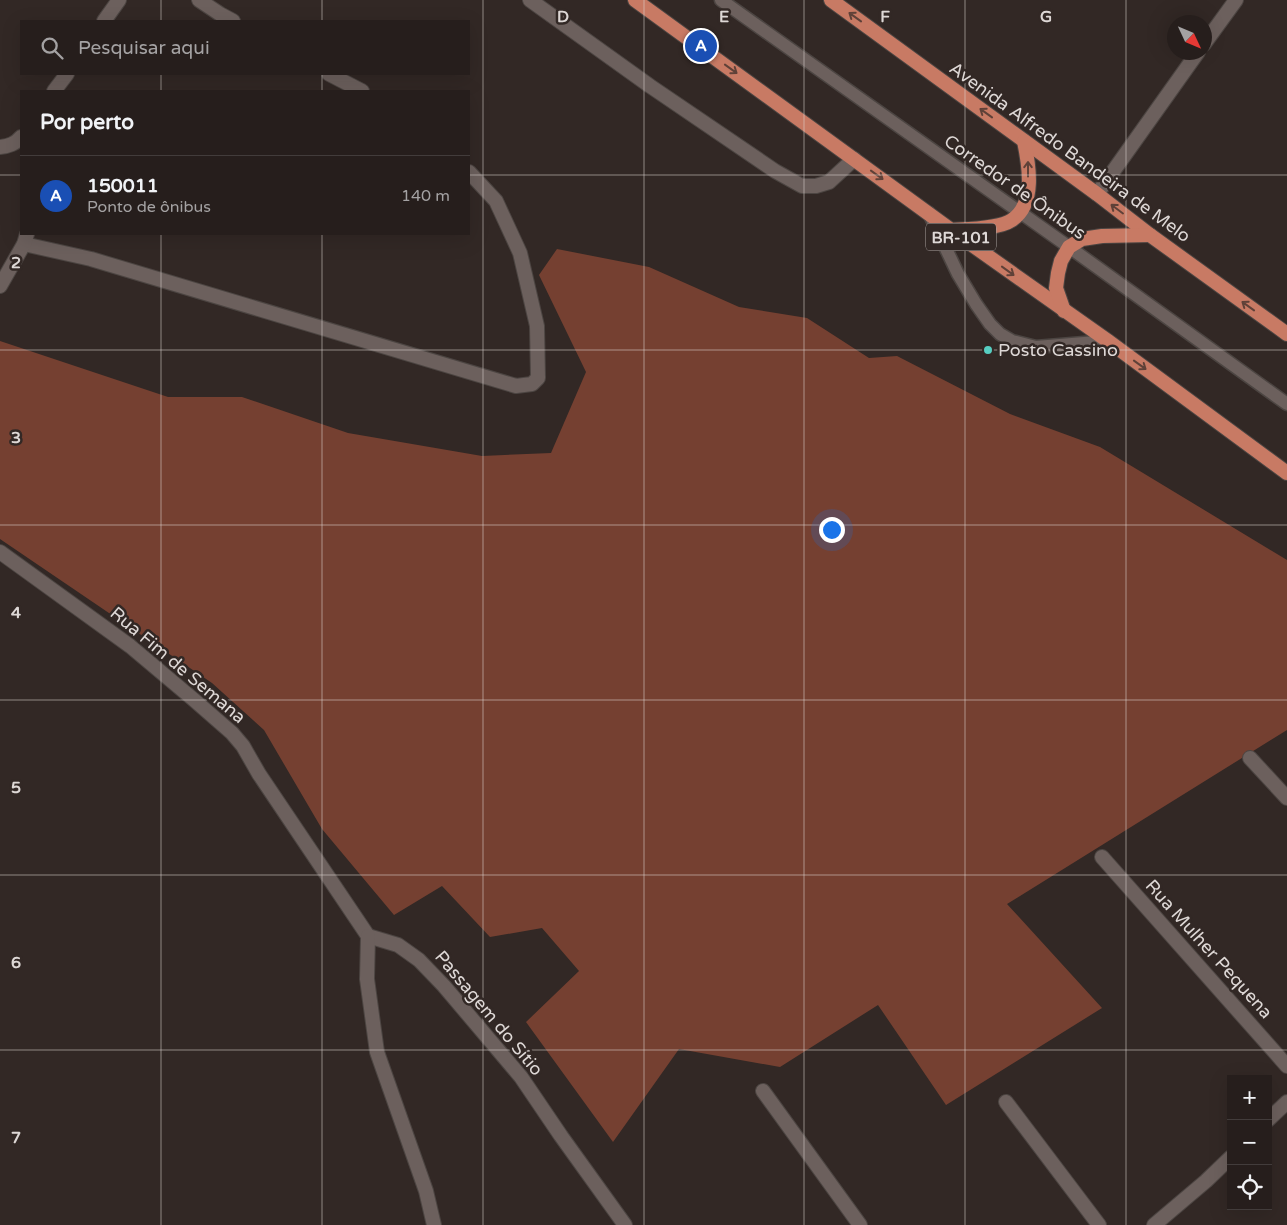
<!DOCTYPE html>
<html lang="pt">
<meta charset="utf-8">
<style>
:root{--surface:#261e1c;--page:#2e2725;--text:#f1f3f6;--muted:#a4a2a3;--line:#423c3b;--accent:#8bbbb9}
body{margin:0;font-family:"Varela Round",sans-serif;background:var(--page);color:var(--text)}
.controls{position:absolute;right:15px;bottom:15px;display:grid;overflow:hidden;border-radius:0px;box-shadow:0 5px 20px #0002}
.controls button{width:45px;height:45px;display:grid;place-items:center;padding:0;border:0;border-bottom:1px solid var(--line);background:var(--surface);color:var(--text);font:25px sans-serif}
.compass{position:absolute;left:1167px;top:15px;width:45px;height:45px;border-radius:50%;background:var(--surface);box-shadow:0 5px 20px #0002;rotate:134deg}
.you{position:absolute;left:831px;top:529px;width:18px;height:18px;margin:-12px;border:4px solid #fff;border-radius:50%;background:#1a73e8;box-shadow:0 0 0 8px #1a73e833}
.badge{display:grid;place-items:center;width:32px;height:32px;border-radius:50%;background:var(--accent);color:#fff;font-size:16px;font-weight:700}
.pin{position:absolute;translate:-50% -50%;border:2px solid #fff;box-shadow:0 1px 5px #0006}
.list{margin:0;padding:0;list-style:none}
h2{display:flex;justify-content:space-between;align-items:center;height:65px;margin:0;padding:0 20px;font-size:21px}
h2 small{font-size:16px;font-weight:400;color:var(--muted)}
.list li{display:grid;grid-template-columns:32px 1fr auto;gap:15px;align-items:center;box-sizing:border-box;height:80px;padding:0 20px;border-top:1px solid var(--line)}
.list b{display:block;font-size:19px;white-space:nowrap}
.list p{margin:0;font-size:16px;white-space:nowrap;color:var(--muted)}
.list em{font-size:16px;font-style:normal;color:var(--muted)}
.icon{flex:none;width:28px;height:28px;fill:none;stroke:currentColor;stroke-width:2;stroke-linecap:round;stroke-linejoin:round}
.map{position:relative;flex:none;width:1287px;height:1225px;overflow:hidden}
.search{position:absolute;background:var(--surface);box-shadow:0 5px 20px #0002;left:20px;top:20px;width:450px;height:55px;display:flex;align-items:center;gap:12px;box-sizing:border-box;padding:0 18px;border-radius:0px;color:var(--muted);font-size:19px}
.panel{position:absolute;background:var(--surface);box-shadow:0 5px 20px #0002;left:20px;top:90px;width:450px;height:145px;border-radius:0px}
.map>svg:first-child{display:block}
</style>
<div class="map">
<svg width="1287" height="1225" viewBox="0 0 1287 1225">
<rect width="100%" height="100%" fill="#322825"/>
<path fill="#754031" d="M 557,249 L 649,267 L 739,307 L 807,318 L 869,358 L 897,356 L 1010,414 L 1100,447 L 1287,560 L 1287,730 L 1007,904 L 1102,1008 L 946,1105 L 878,1005 L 780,1067 L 679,1049 L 613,1142 L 526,1022 L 579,971 L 542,928 L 490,937 L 442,886 L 394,915 L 322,829 L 264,730 L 212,683 L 0,539 L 0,341 L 168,397 L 242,397 L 348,433 L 482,456 L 551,453 L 586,372 L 539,275 Z"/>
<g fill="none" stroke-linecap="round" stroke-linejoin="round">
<g stroke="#4c4542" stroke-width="15">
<g id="service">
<path d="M 721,0 L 1069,247 L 1287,404"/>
<path d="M 929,213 L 958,274 L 976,304 L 990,324 L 1000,334 L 1012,341 L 1036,347 L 1108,341"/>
</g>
</g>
<g stroke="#4c4542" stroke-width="16">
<g id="minor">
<path d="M 199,0 L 220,14 L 233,21"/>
<path d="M 530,0 L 650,86 L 775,171 L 802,186 L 816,186 L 829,182 L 854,159"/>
<path d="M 104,21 L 119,0"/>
<path d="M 1204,44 L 1236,0"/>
<path d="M 329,74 L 362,91"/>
<path d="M 54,91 L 67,74"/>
<path d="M 0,147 C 9,146 15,144 21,137"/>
<path d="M 1097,194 L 1198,52"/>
<path d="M 24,244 L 91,259 L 516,386 L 532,384 L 538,378 L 537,326 L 520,253 L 496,201 L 469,172"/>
<path d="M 0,286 L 24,244 L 27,234"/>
<path d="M 0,552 L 130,646 L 193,699 L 232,733 L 243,746 L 259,774 L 368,936"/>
<path d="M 1250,758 L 1287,798"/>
<path d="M 1102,857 L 1287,1066"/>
<path d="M 368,936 L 398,945 L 419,960 L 444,986 L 521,1077 L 561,1136 L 625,1225"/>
<path d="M 368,936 L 367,979 L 377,1052 L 426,1191 L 434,1225"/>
<path d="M 763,1091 L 860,1225"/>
<path d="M 1006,1102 L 1099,1225"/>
<path d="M 1268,1120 L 1287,1102"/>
<path d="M 1154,1225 L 1206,1181 L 1231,1157"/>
</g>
</g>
<g stroke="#4c4542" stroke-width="16">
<g id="trunk">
<path d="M 635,0 L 951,230 L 1108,341 L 1287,473"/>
<path d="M 831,0 L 1097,194 L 1150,235 L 1287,334"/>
<path d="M 951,230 C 967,229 999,229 1012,220 C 1036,204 1029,165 1024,141"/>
<path d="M 1064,311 L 1056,288 L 1058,273 L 1061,261 L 1069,247 L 1082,239 L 1102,236 L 1150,235"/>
</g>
</g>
<use href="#service" stroke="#6c605d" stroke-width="12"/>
<use href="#minor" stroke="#6c605d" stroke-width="14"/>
<use href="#trunk" stroke="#c87a64" stroke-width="14"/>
</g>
<defs><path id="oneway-shaft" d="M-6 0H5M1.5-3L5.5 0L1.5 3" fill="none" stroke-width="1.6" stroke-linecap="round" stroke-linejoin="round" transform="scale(1.25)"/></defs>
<g stroke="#5f4138">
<use href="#oneway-shaft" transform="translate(855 17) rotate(-144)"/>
<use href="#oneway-shaft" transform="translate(731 69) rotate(36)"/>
<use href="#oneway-shaft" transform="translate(986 113) rotate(-144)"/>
<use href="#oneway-shaft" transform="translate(1028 169) rotate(-90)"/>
<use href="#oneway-shaft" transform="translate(877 175) rotate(36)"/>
<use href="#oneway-shaft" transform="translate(1117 209) rotate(-143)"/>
<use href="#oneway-shaft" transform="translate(1008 271) rotate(36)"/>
<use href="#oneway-shaft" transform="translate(1248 306) rotate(-144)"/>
<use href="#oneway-shaft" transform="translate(1140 365) rotate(36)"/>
</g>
<path fill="none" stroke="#ded8d6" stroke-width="1" stroke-opacity="0.55" d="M 161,0 L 161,21M 322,0 L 322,21M 483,0 L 483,1225M 644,0 L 644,1225M 804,0 L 804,1225M 965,0 L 965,1225M 1126,0 L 1126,1225M 161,74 L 161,91M 322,74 L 322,91M 0,175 L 21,175M 469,175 L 1287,175M 161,234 L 161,1225M 322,234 L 322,1225M 0,350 L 1287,350M 0,525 L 1287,525M 0,700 L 1287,700M 0,875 L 1287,875M 0,1050 L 1287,1050"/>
<circle fill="#57cec2" stroke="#322825" stroke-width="2" cx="988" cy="350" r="5"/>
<g text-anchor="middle" stroke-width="5" stroke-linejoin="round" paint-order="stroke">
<rect fill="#322825" stroke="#aaa3a1" stroke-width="1" x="926" y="223.5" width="70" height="27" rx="4"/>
<g font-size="16" font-weight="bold" fill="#ded8d6">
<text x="961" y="243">BR-101</text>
</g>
<g font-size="18" fill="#ded8d6" stroke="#322825">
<text transform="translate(1070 152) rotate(36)" y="6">Avenida Alfredo Bandeira de Melo</text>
<text transform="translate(1015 187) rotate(35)" y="6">Corredor de Ônibus</text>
<text transform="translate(178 665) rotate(40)" y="6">Rua Fim de Semana</text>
<text transform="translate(1209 949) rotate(48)" y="6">Rua Mulher Pequena</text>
<text transform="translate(489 1013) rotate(50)" y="6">Passagem do Sítio</text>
</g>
<g font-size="18" fill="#ded8d6" stroke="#322825" text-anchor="start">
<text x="998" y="356">Posto Cassino</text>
</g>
</g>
<g font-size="16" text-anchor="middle" font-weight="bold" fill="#ded8d6" stroke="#322825" stroke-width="5" stroke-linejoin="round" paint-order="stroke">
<text x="563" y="22">D</text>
<text x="724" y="22">E</text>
<text x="885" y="22">F</text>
<text x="1046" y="22">G</text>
<text x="16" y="268">2</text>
<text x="16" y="443">3</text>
<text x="16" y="618">4</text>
<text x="16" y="793">5</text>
<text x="16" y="968">6</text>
<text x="16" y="1143">7</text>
</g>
</svg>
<div class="controls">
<button>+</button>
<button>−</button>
<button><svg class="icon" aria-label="locate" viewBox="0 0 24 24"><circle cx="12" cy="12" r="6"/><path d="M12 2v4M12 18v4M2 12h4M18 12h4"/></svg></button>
</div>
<svg class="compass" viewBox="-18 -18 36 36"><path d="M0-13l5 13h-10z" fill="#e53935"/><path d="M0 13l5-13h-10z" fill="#a4a2a3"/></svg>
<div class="you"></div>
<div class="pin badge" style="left:701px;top:46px;background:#1a4fb4">A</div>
<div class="search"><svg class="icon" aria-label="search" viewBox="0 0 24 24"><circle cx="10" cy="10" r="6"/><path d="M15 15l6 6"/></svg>Pesquisar aqui</div>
<section class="panel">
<h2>Por perto<small></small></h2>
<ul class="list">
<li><span class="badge" style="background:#1a4fb4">A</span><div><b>150011</b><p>Ponto de ônibus</p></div><em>140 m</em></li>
</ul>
</section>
</div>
